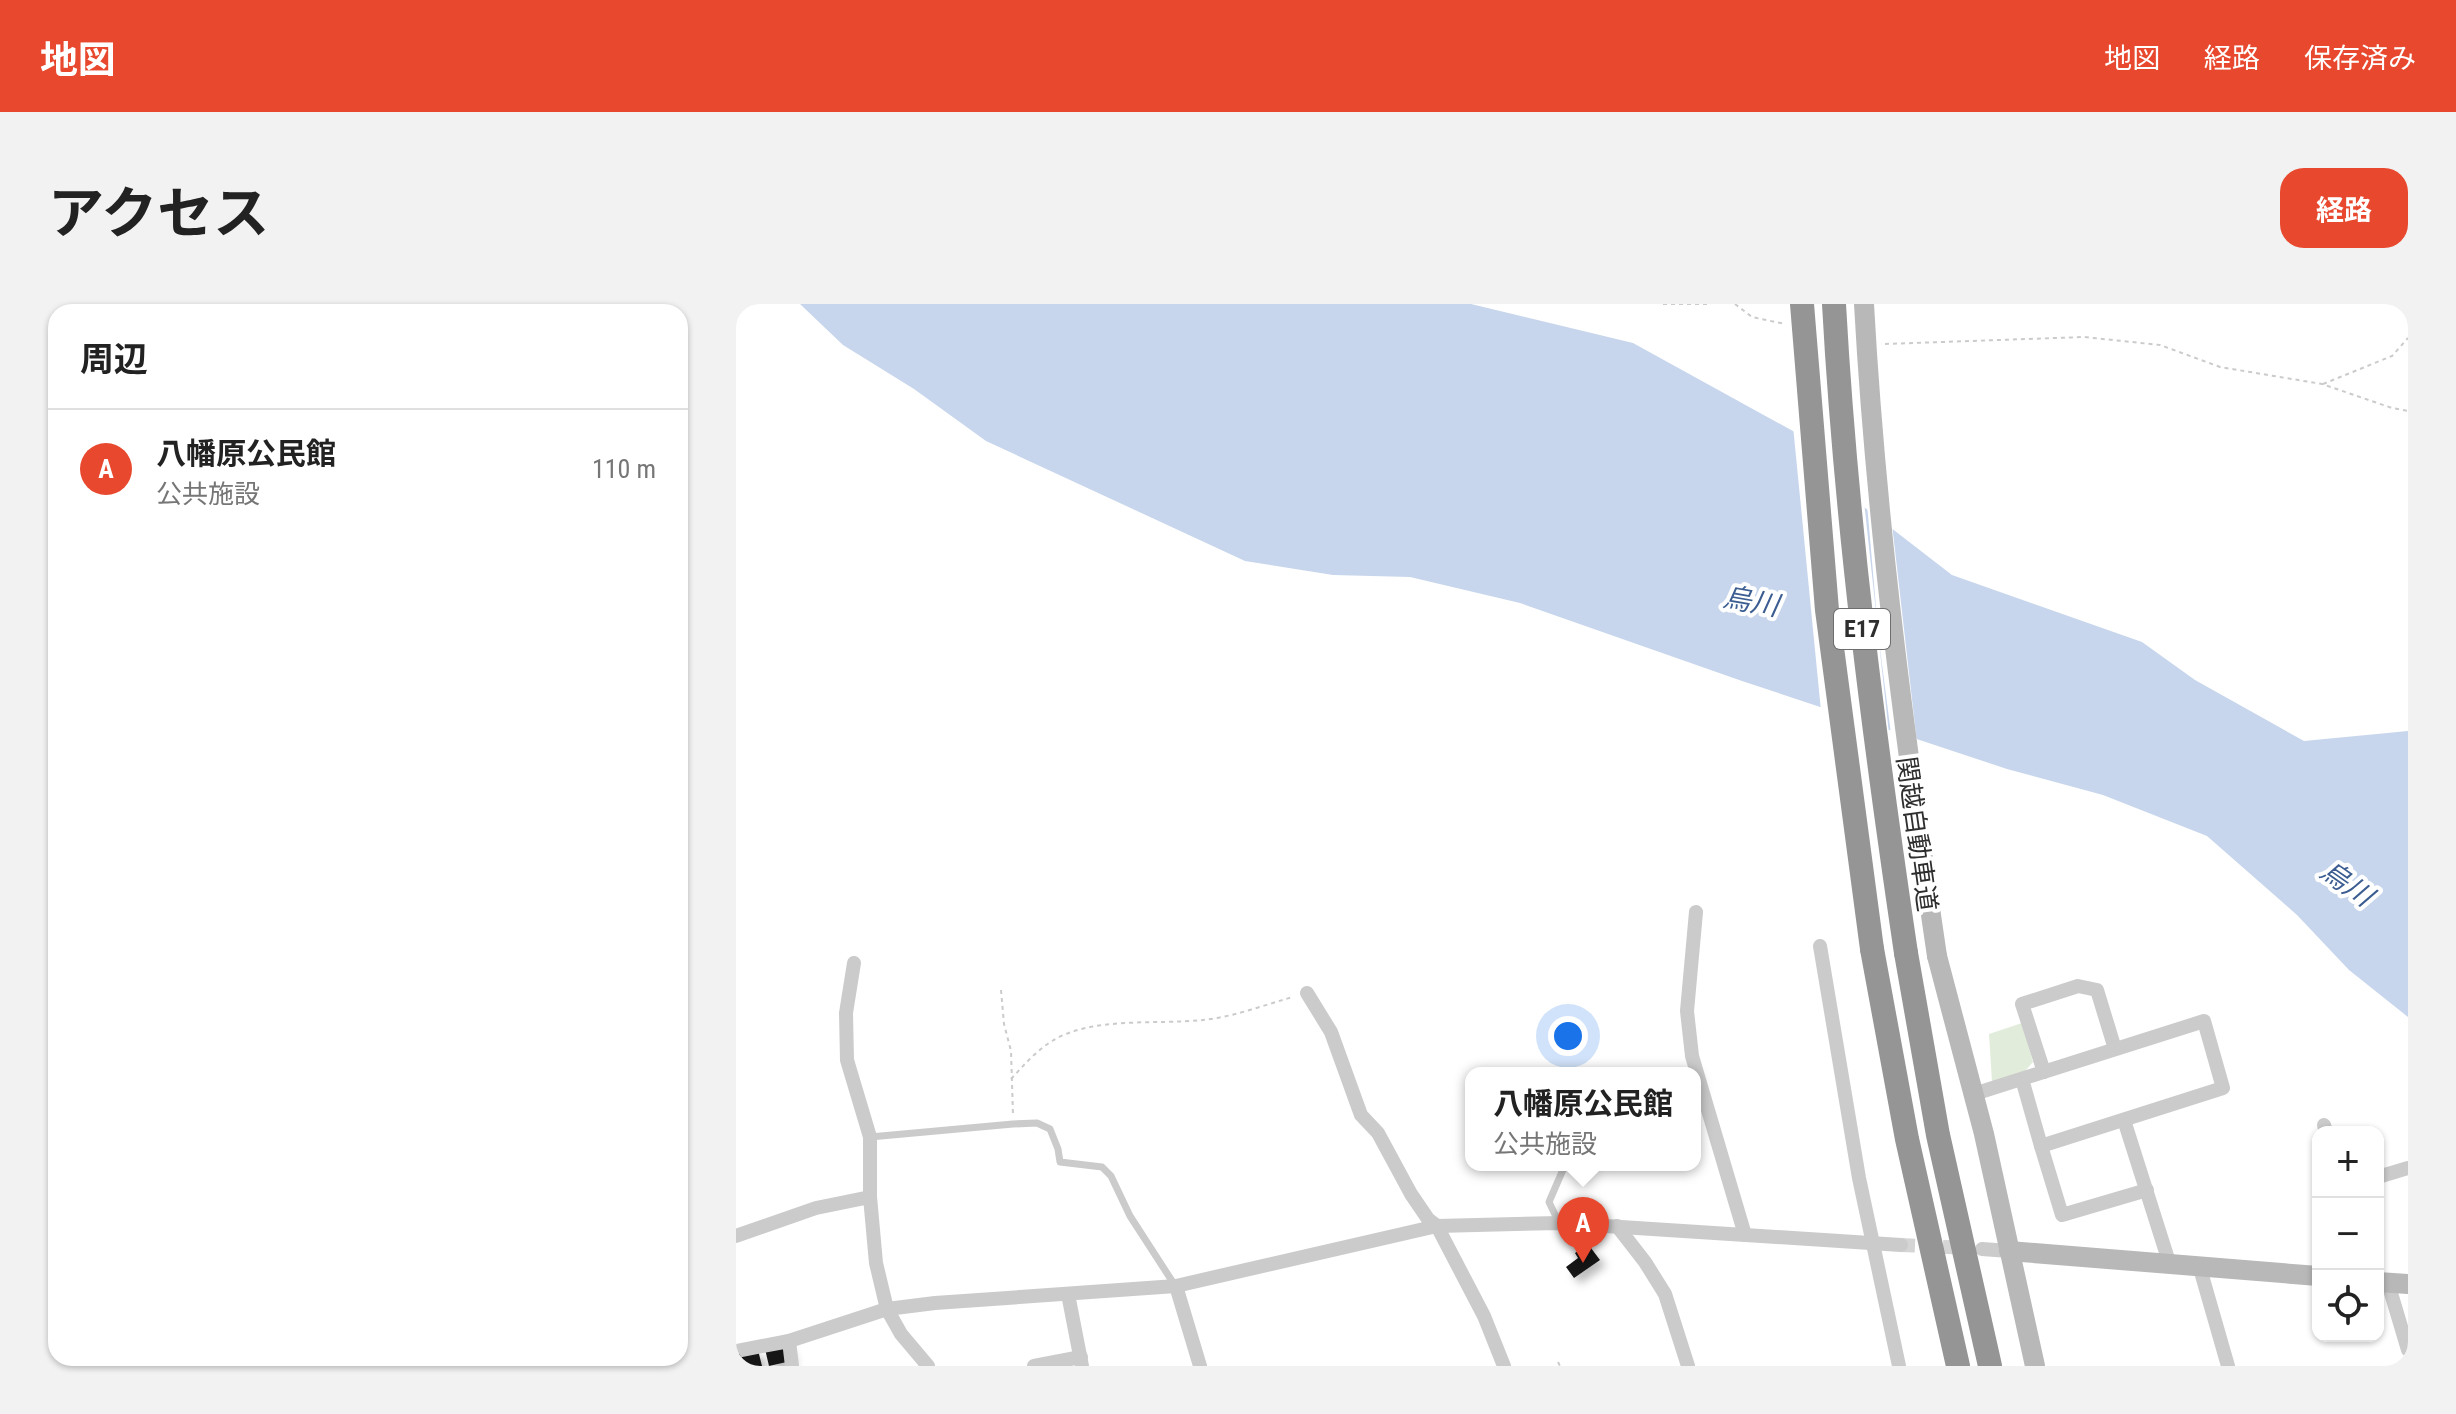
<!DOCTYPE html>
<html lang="ja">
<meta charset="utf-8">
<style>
:root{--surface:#fff;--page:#f2f2f2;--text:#222;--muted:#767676;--line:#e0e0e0;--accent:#e8482e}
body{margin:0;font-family:"Roboto Condensed","Noto Sans JP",sans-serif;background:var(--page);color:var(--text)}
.controls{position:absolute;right:24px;bottom:24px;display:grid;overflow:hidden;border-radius:16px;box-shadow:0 2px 6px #0004}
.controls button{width:72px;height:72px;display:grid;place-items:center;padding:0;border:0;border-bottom:2px solid var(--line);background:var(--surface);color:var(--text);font:40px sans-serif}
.you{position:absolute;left:832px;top:732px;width:28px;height:28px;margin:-20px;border:6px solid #fff;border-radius:50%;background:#1a73e8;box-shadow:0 0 0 12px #1a73e833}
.badge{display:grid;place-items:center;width:52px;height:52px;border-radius:50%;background:var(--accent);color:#fff;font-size:26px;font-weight:700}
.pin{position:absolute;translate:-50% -66px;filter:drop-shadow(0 2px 4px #0008)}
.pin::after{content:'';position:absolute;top:42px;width:28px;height:24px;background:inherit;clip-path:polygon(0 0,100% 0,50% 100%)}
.popup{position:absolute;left:729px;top:763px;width:236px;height:104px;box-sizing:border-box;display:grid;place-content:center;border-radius:16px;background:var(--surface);filter:drop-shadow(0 2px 6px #0005);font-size:26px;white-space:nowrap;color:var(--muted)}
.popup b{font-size:30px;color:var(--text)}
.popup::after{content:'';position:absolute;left:50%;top:100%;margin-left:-16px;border:16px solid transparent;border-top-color:var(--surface)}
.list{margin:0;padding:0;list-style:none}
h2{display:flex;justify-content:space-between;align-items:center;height:104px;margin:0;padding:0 32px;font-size:34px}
h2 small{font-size:26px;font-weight:400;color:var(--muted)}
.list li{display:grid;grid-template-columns:52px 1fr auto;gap:24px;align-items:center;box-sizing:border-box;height:120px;padding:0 32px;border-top:2px solid var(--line)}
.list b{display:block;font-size:30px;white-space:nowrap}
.list p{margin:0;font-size:26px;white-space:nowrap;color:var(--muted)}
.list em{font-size:26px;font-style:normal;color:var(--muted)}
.icon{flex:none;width:44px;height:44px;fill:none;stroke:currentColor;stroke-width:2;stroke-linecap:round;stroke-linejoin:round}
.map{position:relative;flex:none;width:1672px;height:1062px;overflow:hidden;border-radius:24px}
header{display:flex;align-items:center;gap:48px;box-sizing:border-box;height:112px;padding:0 40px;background:var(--accent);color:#fff}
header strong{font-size:38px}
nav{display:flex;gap:44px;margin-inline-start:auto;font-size:28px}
.intro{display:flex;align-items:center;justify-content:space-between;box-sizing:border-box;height:192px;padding:0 48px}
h1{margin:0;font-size:56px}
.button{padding:20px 36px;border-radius:24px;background:var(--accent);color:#fff;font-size:28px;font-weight:700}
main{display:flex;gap:48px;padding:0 48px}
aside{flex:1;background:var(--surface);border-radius:24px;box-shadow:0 2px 6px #0004}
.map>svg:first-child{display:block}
</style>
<header>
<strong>地図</strong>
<nav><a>地図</a><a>経路</a><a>保存済み</a></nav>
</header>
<div class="intro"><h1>アクセス</h1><a class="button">経路</a></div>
<main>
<aside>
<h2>周辺<small></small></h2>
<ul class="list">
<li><span class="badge">A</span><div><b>八幡原公民館</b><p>公共施設</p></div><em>110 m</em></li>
</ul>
</aside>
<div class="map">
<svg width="1672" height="1062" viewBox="0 0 1672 1062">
<defs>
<filter id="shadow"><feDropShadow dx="6" dy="6" stdDeviation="4" flood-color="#0004"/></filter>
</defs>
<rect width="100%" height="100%" fill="#fff"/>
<path fill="#e1ecdb" d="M 1286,719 L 1297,758 L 1289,767 L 1256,778 L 1253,730 Z"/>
<path fill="#c7d6ec" d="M 64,0 L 735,0 L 897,39 L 1066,132 L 1128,203 L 1216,271 L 1406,338 L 1459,376 L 1568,437 L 1672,427 L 1672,713 L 1613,666 L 1561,611 L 1471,532 L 1367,491 L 1271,465 L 1006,377 L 784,299 L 674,273 L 597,271 L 509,257 L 250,137 L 178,85 L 107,41 Z"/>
<path fill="#fff" d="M 1057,122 L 1069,129 L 1128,197 L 1142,326 L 1131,200 L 1156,220 L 1181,439 L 1155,430 L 1142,329 L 1153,430 L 1085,407 Z"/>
<g fill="#151515" filter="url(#shadow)">
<path d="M 855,944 L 864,956 L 838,974 L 830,963 L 842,954 L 839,949 L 845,945 L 848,949 Z"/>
<path d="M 51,1041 L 55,1057 L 33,1062 L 29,1045 Z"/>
<path d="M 22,1046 L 26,1062 L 3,1062 L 0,1050 Z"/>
</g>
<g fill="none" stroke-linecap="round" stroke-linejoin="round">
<path stroke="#d5d5d5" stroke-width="14" stroke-dasharray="14 7" stroke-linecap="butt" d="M 1165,941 L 1232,944"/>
<g stroke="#cbcbcb" stroke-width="2" stroke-dasharray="4 4" stroke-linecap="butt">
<path d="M 927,0 L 974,0"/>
<path d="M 999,0 L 1016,13 L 1049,20"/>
<path d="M 1149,40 L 1348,33 L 1424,41 L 1484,63 L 1586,80 L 1656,104 L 1672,107"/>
<path d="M 1587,80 L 1656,52 L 1672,34"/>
<path d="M 265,686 L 268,720 L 275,747 L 277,811"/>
<path d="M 275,775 C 288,761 300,747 316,737 C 356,712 422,721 467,716 C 497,713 528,701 557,693"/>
<path d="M 822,1058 L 824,1062"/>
</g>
<g stroke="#cbcbcb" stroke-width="7">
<path d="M 134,833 L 277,820 L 301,819 L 314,825 L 322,845 L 324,858 L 366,863 L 375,872 L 394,912 L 438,980"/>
<path d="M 823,919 L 813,898 L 829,861"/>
</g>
<g stroke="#cbcbcb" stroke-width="14">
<path d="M 960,608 L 951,707 L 956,752 L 1009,931"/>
<path d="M 1084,642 L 1123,874 L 1163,1062"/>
<path d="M 118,659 L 110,709 L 111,756 L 134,833 L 134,893 L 140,959 L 151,1005 L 165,1030 L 192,1062"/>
<path d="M 571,689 L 595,728 L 625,811 L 642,829 L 675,890 L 692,915 L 701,922 L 748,1012 L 768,1062"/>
<path d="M 1308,768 L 1286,700 L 1342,682 L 1361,686 L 1379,745"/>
<path d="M 1238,790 L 1468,717 L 1487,784 L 1305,842 L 1286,775"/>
<path d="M 1388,816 L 1433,958"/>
<path d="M 1588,821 L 1590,828"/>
<path d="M 1305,842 L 1326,911 L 1411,886"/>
<path d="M 1642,873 L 1672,864"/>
<path d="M 881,922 L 909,958 L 929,990 L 952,1062"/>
<path d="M 0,932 L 80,904 L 134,893"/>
<path d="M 1246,945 L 1273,947"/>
<path d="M 1463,961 L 1492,1062"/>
<path d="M 1652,979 L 1672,1046"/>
<path d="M 440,982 L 464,1062"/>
<path d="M 332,990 L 346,1062"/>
<path d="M 53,1037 L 56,1062"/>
<path d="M 0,1047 L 53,1037 L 151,1005 L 199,999 L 440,982 L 701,922 L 823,919 L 1165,941"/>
<path d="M 298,1062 L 345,1053"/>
</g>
<g stroke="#b8b8b8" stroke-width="20">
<path d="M 1201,652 L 1248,830 L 1299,1062"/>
<path d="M 1273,947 L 1582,972"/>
<path d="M 1642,978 L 1672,980"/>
</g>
<g stroke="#959595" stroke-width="24">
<path d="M 1136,645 L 1171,835 L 1222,1062"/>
<path d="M 1170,649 L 1202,831 L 1254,1062"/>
</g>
<path stroke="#b8b8b8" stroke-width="20" d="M 1128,0 C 1140,219 1169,435 1201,652"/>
<g stroke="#959595" stroke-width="24">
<path d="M 1066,0 L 1091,306 L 1136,645"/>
<path d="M 1098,0 C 1110,218 1138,433 1170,649"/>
</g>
</g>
<g text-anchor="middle" stroke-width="8" stroke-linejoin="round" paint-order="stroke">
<rect fill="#fff" stroke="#6d6d6d" stroke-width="2" x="1098" y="305" width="56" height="40" rx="6"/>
<g font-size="24" font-weight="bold" fill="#2e2e2e">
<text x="1126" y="333">E17</text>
</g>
<g font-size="26" fill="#2e2e2e" stroke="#fff">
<text transform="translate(1181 530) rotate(82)" y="9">関越自動車道</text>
</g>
<g font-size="28" font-style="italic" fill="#3b5d91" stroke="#fff">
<text transform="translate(1015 297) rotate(10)" y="10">烏川</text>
<text transform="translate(1611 579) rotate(35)" y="10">烏川</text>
</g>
</g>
</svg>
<div class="controls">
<button>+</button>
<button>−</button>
<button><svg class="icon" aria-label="locate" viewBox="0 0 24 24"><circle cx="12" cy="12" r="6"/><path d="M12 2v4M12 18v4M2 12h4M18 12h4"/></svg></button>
</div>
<div class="you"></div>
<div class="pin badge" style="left:847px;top:959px">A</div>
<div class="popup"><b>八幡原公民館</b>公共施設</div>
</div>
</main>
